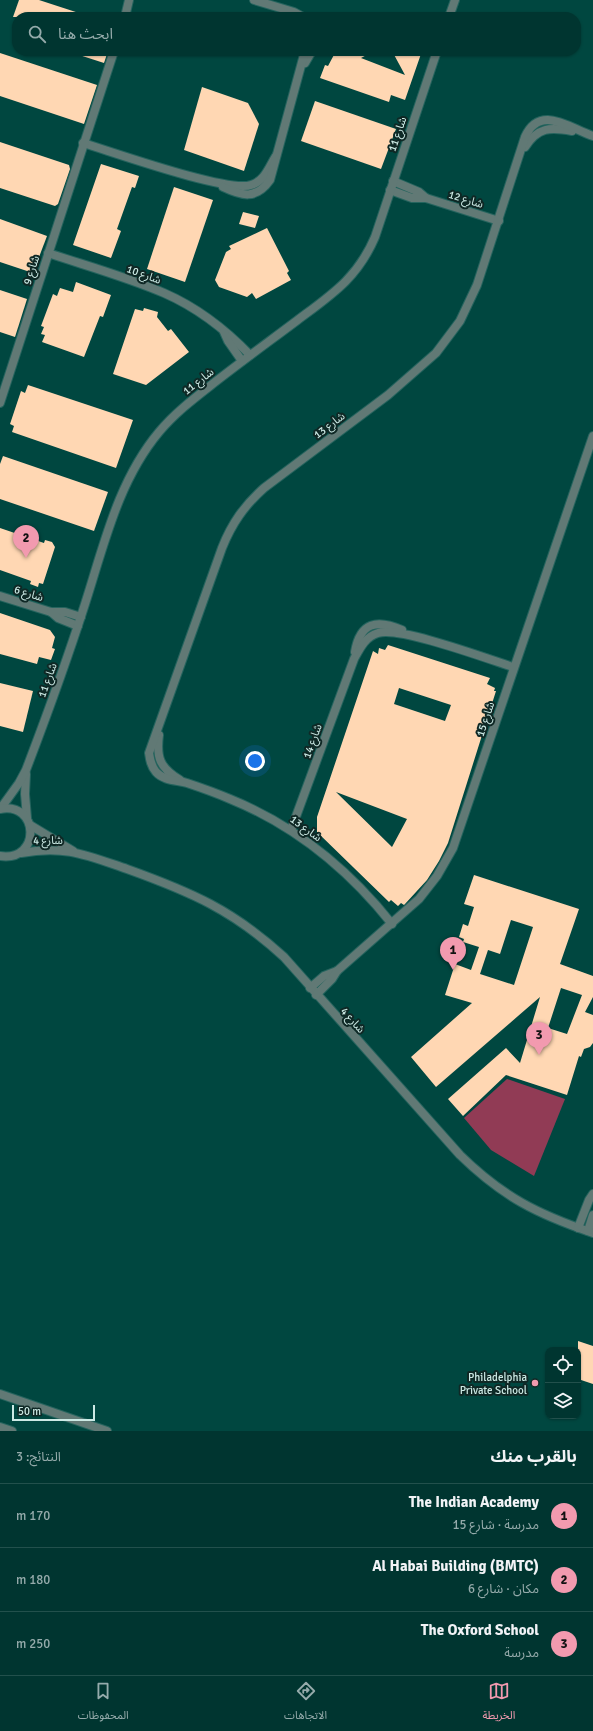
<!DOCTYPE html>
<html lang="ar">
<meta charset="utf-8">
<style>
:root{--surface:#003530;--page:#0a3d38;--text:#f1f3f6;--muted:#95abab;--line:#22504c;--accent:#f29aaf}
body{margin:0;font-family:Signika,"Noto Sans Arabic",sans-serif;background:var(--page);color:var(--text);direction:rtl}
.controls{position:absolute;right:12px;bottom:12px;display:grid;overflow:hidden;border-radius:8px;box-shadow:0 1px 3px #0004}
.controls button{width:36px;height:36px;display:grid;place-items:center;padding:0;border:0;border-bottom:1px solid var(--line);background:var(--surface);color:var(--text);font:20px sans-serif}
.scale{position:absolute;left:12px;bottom:10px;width:83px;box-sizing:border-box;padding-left:4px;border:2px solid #cceae5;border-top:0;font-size:11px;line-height:14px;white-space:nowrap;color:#cceae5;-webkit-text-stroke:3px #0f2825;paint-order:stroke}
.you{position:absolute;left:255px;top:761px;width:14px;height:14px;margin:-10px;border:3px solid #fff;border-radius:50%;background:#1a73e8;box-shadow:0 0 0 6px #1a73e833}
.badge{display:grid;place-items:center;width:26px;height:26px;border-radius:50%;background:var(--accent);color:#111;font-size:13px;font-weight:700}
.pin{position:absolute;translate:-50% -33px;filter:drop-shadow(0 1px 2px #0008)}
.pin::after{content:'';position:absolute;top:21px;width:14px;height:12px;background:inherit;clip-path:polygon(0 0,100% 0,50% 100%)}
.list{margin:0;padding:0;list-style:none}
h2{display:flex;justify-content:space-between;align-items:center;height:52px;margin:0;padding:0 16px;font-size:17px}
h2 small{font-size:13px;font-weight:400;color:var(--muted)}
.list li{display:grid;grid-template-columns:26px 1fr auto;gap:12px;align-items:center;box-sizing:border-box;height:64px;padding:0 16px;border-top:1px solid var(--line)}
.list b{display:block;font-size:15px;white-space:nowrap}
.list p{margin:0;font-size:13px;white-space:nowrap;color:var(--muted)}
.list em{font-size:13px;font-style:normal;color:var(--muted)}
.icon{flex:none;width:22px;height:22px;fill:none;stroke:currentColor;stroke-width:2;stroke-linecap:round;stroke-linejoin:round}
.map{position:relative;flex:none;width:593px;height:1431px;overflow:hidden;direction:ltr}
.search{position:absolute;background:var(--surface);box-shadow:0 1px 3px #0004;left:12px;right:12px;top:12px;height:44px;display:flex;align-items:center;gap:10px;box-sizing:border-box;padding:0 14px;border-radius:16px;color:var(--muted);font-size:15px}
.sheet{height:244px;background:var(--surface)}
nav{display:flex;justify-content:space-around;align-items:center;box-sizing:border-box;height:56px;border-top:1px solid var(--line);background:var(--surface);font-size:11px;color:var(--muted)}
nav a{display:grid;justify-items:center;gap:2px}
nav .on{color:var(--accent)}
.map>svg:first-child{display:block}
</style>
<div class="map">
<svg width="593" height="1431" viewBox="0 0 593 1431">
<rect width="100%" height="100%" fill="#004740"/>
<path fill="#913b55" d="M 507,1079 L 565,1099 L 534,1176 L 491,1150 L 464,1118 Z"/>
<g fill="#ffd7b3" fill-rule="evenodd">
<path d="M 19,0 L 39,0 L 85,15 L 84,17 L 13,17 Z"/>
<path d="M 74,51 L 108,51 L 104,63 L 73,53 Z"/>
<path d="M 336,51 L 374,51 L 361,58 L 405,75 L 392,51 L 422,51 L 405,100 L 391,95 L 389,102 L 320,78 L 325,65 L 328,66 Z"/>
<path d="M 0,53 L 97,85 L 84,124 L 0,96 Z"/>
<path d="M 202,87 L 248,103 L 259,124 L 244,171 L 184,150 Z"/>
<path d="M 315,101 L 396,129 L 381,169 L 301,141 Z"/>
<path d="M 0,142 L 69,165 L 70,169 L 58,204 L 55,206 L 0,188 Z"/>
<path d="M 101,164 L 139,176 L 135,188 L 132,187 L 117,229 L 121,231 L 111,258 L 73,245 Z"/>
<path d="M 174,187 L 213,200 L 185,282 L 147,269 Z"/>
<path d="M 243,212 L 259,216 L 255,228 L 239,224 Z"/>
<path d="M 0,219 L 47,236 L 33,273 L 0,262 Z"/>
<path d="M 267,228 L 289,271 L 287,273 L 291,280 L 256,299 L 252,293 L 247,297 L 219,287 L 215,280 L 226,252 L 231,249 L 229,246 Z"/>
<path d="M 76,282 L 111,295 L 103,317 L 100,316 L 84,357 L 42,342 L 45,335 L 41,334 L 44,327 L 41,326 L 53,294 L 57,296 L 60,288 L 73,292 Z"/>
<path d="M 0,290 L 27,299 L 15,337 L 0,332 Z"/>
<path d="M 144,308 L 158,312 L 157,317 L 168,331 L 171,329 L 189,352 L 146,385 L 113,374 L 135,309 L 143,311 Z"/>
<path d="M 28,385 L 133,420 L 116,468 L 12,432 L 14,426 L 10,424 L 21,391 L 25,393 Z"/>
<path d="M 3,456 L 108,492 L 94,531 L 0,499 L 0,464 Z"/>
<path d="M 0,528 L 44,543 L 45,540 L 52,542 L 55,547 L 43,584 L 39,583 L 38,587 L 30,584 L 31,581 L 0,570 Z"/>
<path d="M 0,613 L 50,630 L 55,637 L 52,648 L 55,649 L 51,660 L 39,657 L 37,664 L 0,654 Z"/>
<path d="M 388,645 L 490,678 L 487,684 L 495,688 L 494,691 L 496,691 L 448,843 L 439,861 L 427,880 L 405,904 L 404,905 L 401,903 L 398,906 L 391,900 L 389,902 L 317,832 L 317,817 L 373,651 L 378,654 L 379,648 L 385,650 ZM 399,688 L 451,705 L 445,721 L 394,704 ZM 336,792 L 407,819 L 392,847 Z"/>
<path d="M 0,683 L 33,691 L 23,732 L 0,726 Z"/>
<path d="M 474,875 L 579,909 L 560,964 L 593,976 L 593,997 L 585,1012 L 593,1015 L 593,1043 L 590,1047 L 584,1049 L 581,1057 L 579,1056 L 567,1095 L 506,1075 L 463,1116 L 448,1099 L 506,1048 L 520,1063 L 540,997 L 436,1087 L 411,1057 L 472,1003 L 445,995 L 455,964 L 471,970 L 479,947 L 463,942 L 464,939 L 459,937 L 463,924 L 468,926 L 474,907 L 464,904 ZM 511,920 L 533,927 L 514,985 L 480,974 L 488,950 L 500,954 ZM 561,988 L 582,995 L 567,1034 L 548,1028 Z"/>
<path d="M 578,1341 L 593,1346 L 593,1384 L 578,1379 Z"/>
</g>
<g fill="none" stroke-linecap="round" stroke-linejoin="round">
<g stroke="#25645e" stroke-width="10">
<g id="minor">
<path d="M 254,0 L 294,12 L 303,17"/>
<path d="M 125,17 L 129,0"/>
<path d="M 449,17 L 455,0"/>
<path d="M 305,63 L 312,51"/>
<path d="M 83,143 C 113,152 228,193 251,185 C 265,181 269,167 276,156"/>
<path d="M 525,147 C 538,127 550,127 572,131"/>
<path d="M 393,181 L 419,192 L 426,198"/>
<path d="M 223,187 C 242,196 256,200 270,180 L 305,51"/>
<path d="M 390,190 L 412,198 L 426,198 L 499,221"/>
<path d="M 48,253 C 87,266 127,277 164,293 C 196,307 226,330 250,355"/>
<path d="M 224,332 L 228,341 L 242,361"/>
<path d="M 0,403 L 114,51"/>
<path d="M 0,596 L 51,612 L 65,612 L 81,617"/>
<path d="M 51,612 L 58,618 L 78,626"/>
<path d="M 355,652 C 360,622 377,619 402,630"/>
<path d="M 159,735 C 156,758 160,768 180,780"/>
<path d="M 26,774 L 25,794 L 27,818"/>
<path d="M 1,808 L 19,783 L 26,770 C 47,715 67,660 85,604 C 104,545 118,481 159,432 C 174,414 192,400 210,386 C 238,364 267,343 295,322 C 331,295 357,279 375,237 L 437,51"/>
<path d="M 0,809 C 39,801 42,862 0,856"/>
<path d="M 30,825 L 73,851"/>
<path d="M 291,830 L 354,659 C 360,648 365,637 378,633 C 399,626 488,659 513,667"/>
<path d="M 21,853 C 65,845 86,855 127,869 C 191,892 233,910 284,957 L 460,1155 C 503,1197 537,1214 593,1233"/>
<path d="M 392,924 C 349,870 294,825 230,799 C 216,793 202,788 187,783 C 177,780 164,781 156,772 C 151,766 150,760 149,753 L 222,548 C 232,523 244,506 264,488 L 388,395 L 436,353 L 460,321 L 477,285 L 525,137 C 540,104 569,128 593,136"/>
<path d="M 310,988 L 324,976 L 337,971"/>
<path d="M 316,995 L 332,979 L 337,971 L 419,899 L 437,876 L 453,848 L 593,436"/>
<path d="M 578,1228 L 589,1200 L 593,1194"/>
<path d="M 588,1231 L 593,1215"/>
</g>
</g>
<g stroke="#25645e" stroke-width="10">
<g id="tertiary">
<path d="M 0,1394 L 107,1431"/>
<path d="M 0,1427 L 12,1431"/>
</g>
</g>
<use href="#minor" stroke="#617975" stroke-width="8"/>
<use href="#tertiary" stroke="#617975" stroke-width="8"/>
</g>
<circle fill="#f29aaf" stroke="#0f2825" stroke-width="1.5" cx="535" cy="1383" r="4"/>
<g text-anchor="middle" stroke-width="4" stroke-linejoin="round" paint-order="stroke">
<g font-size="11" fill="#cceae5" stroke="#0f2825">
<text transform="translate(397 134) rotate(-71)" y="4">شارع 11</text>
<text transform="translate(466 199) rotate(17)" y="4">شارع 12</text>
<text transform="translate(31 270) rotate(-72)" y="4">شارع 9</text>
<text transform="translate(144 274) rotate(20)" y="4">شارع 10</text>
<text transform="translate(198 381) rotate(-38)" y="4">شارع 11</text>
<text transform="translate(329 425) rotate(-37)" y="4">شارع 13</text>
<text transform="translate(29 593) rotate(17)" y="4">شارع 6</text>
<text transform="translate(47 680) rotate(-70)" y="4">شارع 11</text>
<text transform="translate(485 719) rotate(-72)" y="4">شارع 15</text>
<text transform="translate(312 741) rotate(-70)" y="4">شارع 14</text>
<text transform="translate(306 828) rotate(36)" y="4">شارع 13</text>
<text transform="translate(48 840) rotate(-1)" y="4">شارع 4</text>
<text transform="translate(353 1020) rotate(48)" y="4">شارع 4</text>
</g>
<g font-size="11" fill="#cceae5" stroke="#0f2825" text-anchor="end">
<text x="527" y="1381">Philadelphia<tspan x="527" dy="13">Private School</tspan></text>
</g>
</g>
</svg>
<div class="controls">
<button><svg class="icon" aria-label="locate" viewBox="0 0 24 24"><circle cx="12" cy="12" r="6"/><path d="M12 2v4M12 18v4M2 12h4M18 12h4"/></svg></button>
<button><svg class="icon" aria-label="layers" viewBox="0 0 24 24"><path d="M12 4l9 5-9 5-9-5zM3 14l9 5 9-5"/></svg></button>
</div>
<div class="scale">50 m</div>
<div class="you"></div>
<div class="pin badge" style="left:453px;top:970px">1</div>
<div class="pin badge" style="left:26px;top:558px">2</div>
<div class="pin badge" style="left:539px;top:1055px">3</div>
<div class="search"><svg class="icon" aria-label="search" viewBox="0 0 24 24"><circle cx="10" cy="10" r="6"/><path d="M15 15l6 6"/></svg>ابحث هنا</div>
</div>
<section class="sheet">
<h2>بالقرب منك<small>النتائج: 3</small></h2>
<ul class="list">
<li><span class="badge">1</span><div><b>The Indian Academy</b><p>مدرسة · شارع 15</p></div><em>170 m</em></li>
<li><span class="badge">2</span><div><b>Al Habai Building (BMTC)</b><p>مكان · شارع 6</p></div><em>180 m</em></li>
<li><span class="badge">3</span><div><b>The Oxford School</b><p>مدرسة</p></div><em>250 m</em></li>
</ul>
</section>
<nav>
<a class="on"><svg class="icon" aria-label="map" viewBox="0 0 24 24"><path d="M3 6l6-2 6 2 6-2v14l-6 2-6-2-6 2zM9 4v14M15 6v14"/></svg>الخريطة</a>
<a><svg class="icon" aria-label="directions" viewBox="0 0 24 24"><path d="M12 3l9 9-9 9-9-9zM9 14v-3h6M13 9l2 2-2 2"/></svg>الاتجاهات</a>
<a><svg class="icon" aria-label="saved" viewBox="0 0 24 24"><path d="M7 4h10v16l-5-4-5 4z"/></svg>المحفوظات</a>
</nav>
